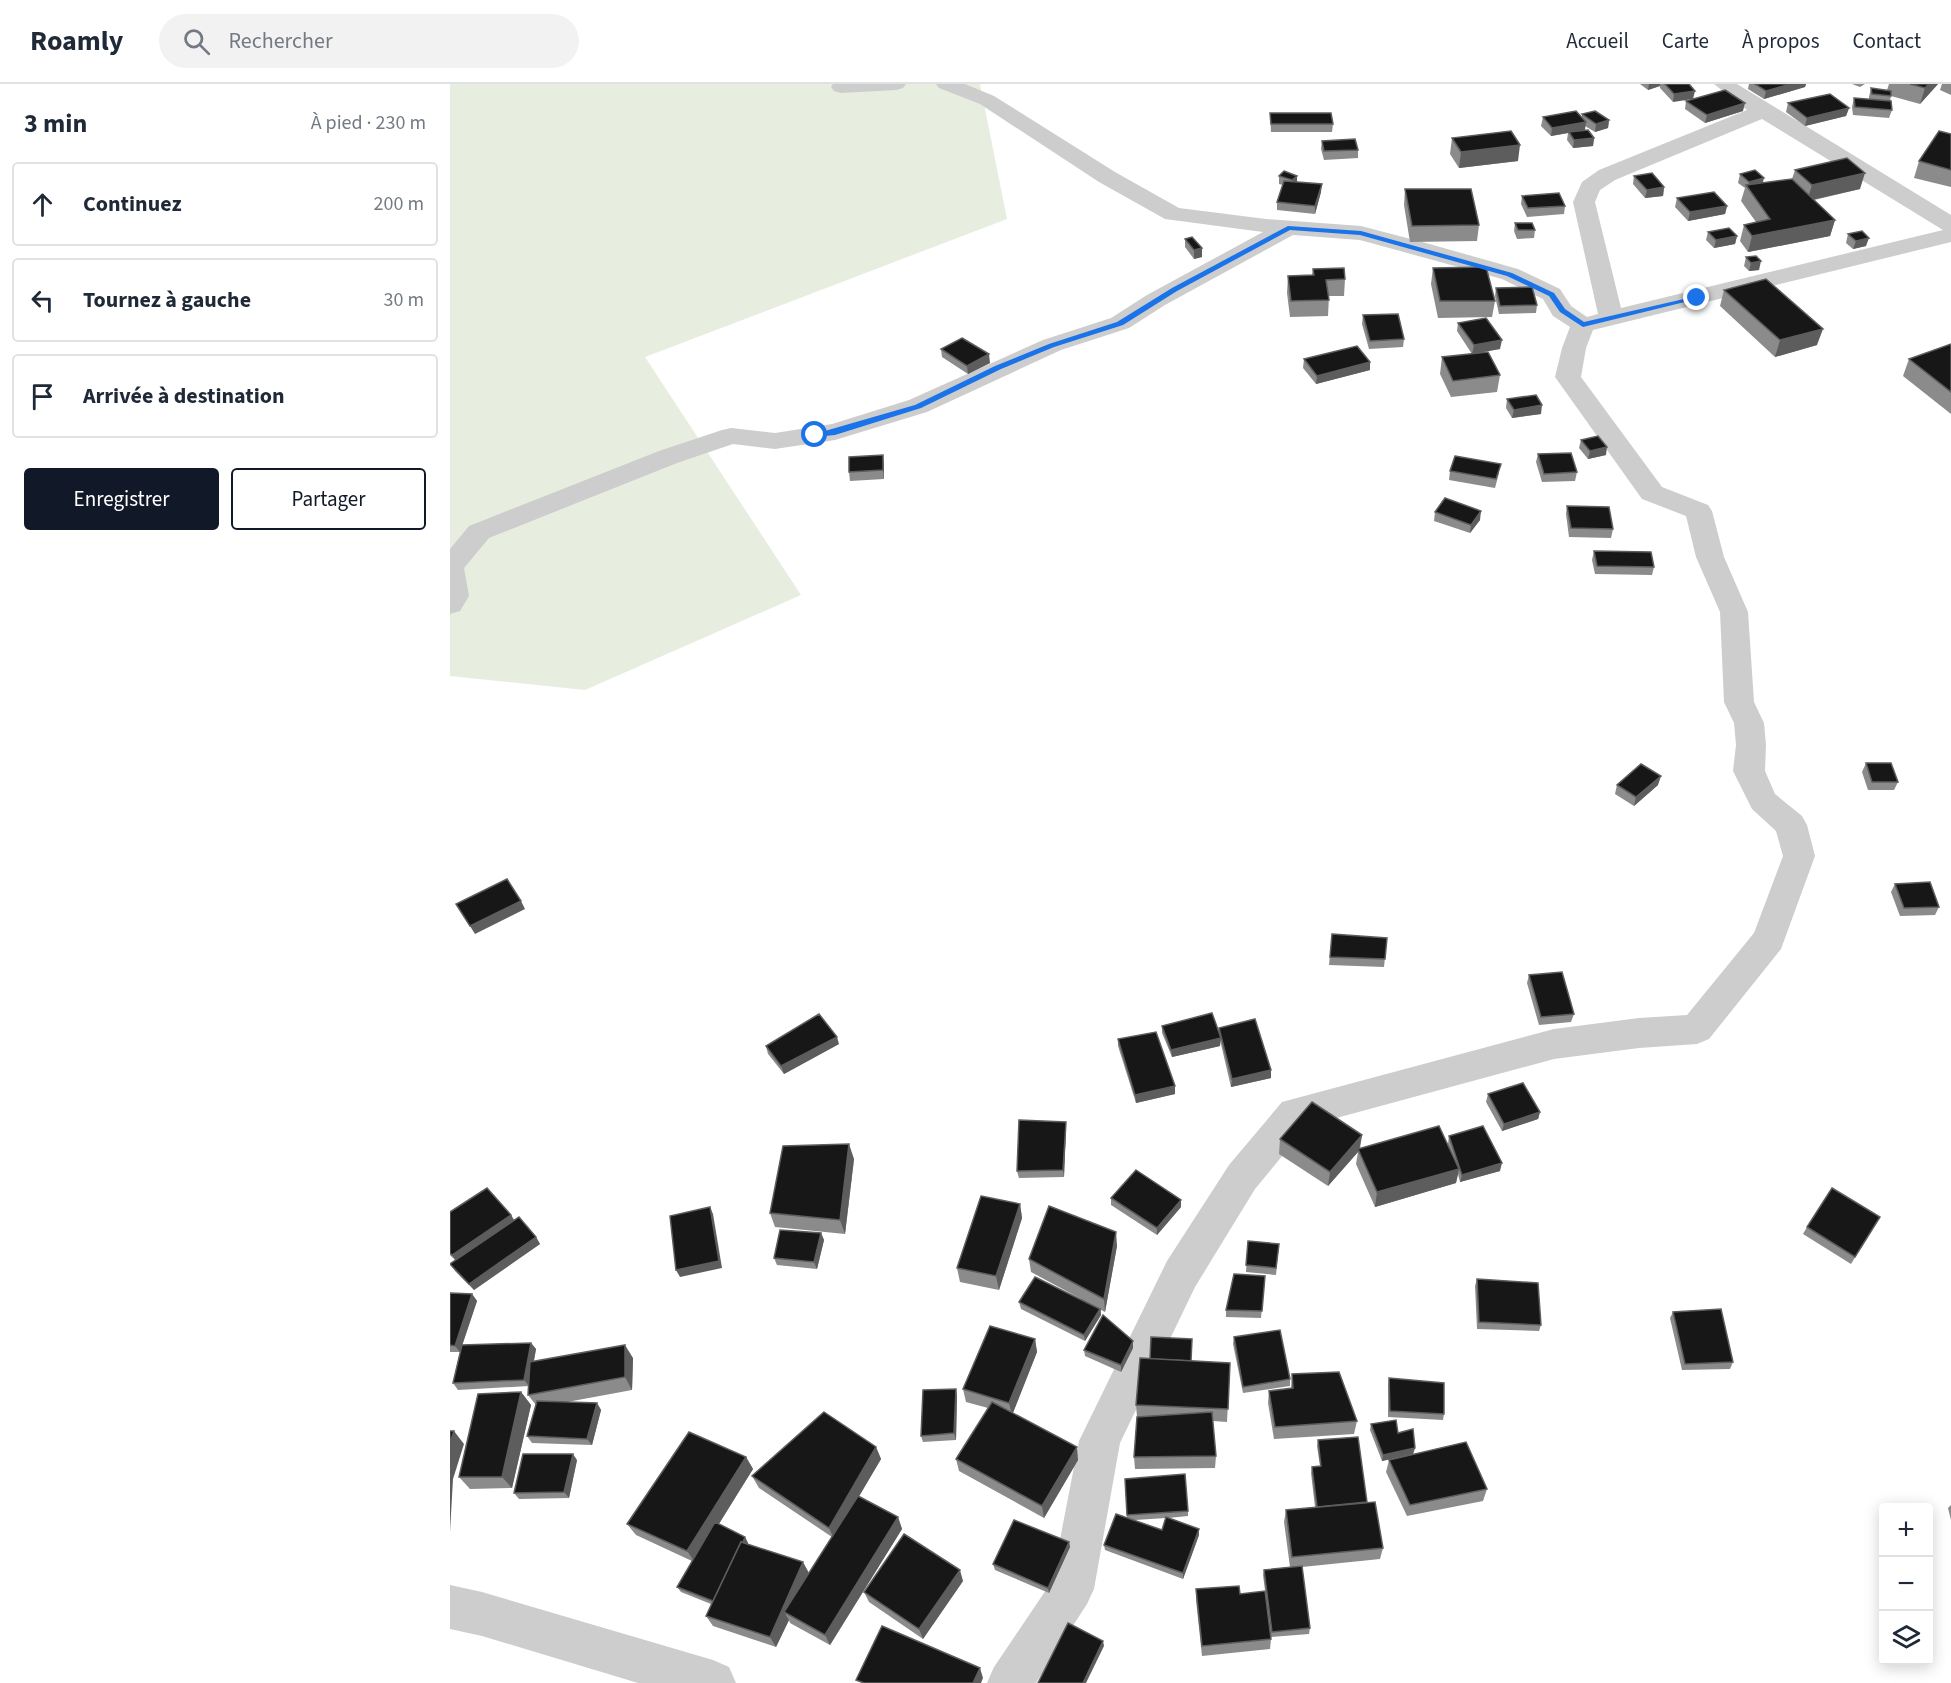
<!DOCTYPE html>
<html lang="fr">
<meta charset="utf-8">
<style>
:root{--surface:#fff;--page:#f2f2f3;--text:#1f2937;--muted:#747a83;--line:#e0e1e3;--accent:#111827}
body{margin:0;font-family:"Source Sans 3",sans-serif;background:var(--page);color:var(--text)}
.controls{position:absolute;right:18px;bottom:18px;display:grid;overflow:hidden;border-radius:6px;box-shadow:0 3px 15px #0003}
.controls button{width:54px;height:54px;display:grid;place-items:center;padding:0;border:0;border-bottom:2px solid var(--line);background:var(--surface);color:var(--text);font:30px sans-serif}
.stop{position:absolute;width:18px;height:18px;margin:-14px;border:4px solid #1a73e8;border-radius:50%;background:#fff}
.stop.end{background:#1a73e8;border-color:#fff;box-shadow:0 2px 6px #0008}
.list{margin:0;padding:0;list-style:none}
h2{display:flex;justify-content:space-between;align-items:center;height:78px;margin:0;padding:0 24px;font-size:26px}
h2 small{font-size:20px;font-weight:400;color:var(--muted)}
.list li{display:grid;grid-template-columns:39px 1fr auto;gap:18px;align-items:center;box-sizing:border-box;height:84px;margin:0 12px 12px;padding:0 12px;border:2px solid var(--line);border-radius:6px}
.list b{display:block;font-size:22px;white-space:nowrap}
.list em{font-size:20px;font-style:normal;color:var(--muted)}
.actions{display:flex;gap:12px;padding:18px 24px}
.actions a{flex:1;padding:14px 0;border:2px solid var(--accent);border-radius:6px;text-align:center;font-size:21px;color:var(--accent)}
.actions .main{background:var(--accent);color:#fff}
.icon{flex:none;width:33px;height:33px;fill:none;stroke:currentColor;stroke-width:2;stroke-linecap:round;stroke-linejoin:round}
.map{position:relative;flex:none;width:1501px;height:1599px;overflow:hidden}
header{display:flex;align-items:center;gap:36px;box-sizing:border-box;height:84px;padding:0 30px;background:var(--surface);border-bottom:2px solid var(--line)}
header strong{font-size:28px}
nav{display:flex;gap:33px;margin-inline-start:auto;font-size:21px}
.search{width:420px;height:54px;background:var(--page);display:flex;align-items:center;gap:15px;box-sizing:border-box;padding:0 21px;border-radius:33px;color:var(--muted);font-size:22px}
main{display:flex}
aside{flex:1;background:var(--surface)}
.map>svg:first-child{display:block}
</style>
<header>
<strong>Roamly</strong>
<div class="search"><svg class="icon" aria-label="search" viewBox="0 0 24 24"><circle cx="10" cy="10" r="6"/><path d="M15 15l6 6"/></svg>Rechercher</div>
<nav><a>Accueil</a><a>Carte</a><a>À propos</a><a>Contact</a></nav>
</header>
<main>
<aside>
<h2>3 min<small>À pied · 230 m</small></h2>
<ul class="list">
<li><svg class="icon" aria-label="ahead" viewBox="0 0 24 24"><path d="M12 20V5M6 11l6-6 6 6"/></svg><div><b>Continuez</b></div><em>200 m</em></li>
<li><svg class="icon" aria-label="left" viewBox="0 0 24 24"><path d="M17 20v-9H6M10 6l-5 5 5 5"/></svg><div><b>Tournez à gauche</b></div><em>30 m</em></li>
<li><svg class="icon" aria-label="arrive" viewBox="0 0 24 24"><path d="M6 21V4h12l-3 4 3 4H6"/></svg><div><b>Arrivée à destination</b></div></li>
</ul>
<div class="actions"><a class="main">Enregistrer</a><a>Partager</a></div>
</aside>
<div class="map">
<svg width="1501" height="1599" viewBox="0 0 1501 1599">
<rect width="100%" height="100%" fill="#fff"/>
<path fill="#e7eddf" d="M 0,0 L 530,0 L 557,135 L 195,273 L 351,511 L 135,606 L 0,592 Z"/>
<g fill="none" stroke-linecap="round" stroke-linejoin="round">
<g fill="#cdcdcd" fill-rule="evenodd">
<path d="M 383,0 L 456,0 L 453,4 L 446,6 L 391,9 L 384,7 L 381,3 Z"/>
<path d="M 486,0 L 515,0 L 544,12 L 665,88 L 729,124 L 816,135 L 911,142 L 976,159 L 1068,185 L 1110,205 L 1121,222 L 1137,233 L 1148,230 L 1123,118 L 1132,98 L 1149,86 L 1297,26 L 1264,0 L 1287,0 L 1501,131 L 1501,158 L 1143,246 L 1136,264 L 1131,293 L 1212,403 L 1258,421 L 1262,427 L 1274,473 L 1298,528 L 1304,618 L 1314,639 L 1316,661 L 1315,687 L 1325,710 L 1352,732 L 1357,741 L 1365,772 L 1331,865 L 1259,955 L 1247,960 L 1189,964 L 1104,975 L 857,1042 L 805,1105 L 745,1203 L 670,1359 L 644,1505 L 637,1520 L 586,1599 L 537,1599 L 544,1583 L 602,1497 L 629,1357 L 717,1177 L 779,1081 L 832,1018 L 1104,945 L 1189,934 L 1237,931 L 1304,849 L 1333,772 L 1326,747 L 1302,725 L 1283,687 L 1286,661 L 1284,639 L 1274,618 L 1270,528 L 1246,473 L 1236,432 L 1192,415 L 1105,293 L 1112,264 L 1120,243 L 1103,232 L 1093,215 L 1052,195 L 910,156 L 843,151 L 715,221 L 679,244 L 611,266 L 477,328 L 385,356 L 325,365 L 283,360 L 227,379 L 39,454 L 14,484 L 19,512 L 10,527 L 0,530 L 0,465 L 19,442 L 209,367 L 272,346 L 281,344 L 325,349 L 382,340 L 459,316 L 593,256 L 661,234 L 697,211 L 813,148 L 715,135 L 649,98 L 530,20 L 489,4 ZM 1312,35 L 1493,146 L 1171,224 L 1145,118 L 1150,106 L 1165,96 Z"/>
<path d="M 0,1501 L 32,1508 L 263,1576 L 279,1583 L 286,1599 L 188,1599 L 32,1552 L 0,1545 Z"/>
</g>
</g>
<g fill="#8b8b8b" fill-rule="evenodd">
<path d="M 1190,0 L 1239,0 L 1223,18 L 1210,4 L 1210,2 L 1198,6 Z"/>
<path d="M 1299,0 L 1356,0 L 1355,3 L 1314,15 L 1298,5 Z"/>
<path d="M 1402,0 L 1415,0 L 1410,3 Z"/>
<path d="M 1439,0 L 1488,0 L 1470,20 L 1441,12 L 1440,17 L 1442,26 L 1439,34 L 1403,31 L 1402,23 L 1404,14 L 1419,16 L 1419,13 L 1421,4 L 1437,6 Z"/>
<path d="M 1492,0 L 1501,0 L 1501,11 L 1490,6 Z"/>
<path d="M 1236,17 L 1293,27 L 1255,39 L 1235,25 Z"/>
<path d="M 1338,19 L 1399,24 L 1396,32 L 1355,42 L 1336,28 Z"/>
<path d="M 820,29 L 883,40 L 882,48 L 821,48 Z"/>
<path d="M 1132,30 L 1159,36 L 1158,44 L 1145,48 L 1135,42 L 1135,46 L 1127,47 L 1144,54 L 1143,62 L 1123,64 L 1117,56 L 1118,49 L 1101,52 L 1091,42 L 1093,33 L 1132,33 Z"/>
<path d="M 1501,50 L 1501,103 L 1464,94 L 1469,77 Z"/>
<path d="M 1002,54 L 1068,77 L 1009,84 L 1000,70 Z"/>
<path d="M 872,57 L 908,66 L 908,74 L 874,76 L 871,65 Z"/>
<path d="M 1345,86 L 1410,105 L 1364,116 L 1385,136 L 1380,152 L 1298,168 L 1290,157 L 1294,141 L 1306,138 L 1291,117 L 1295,104 L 1288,99 L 1290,90 L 1313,99 L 1342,95 Z"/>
<path d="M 829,92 L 847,98 L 871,108 L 865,130 L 827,126 L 827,118 L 833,101 L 829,100 Z"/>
<path d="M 1184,92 L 1214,103 L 1213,112 L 1195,114 L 1183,100 Z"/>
<path d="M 955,105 L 1029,141 L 1027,157 L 960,158 L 954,121 Z"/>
<path d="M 1072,112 L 1115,122 L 1114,130 L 1077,133 L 1071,120 Z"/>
<path d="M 1227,114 L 1277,122 L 1275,130 L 1238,137 L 1225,123 Z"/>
<path d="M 1065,139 L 1085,146 L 1084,154 L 1067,155 L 1064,147 Z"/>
<path d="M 1258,148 L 1287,152 L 1285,160 L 1264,164 L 1256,156 Z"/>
<path d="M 1398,150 L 1416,162 L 1403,165 L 1396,159 Z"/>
<path d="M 735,155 L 752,173 L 744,175 L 735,163 Z"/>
<path d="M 1296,173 L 1309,186 L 1299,187 L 1294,182 Z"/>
<path d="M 983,184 L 1045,217 L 1042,233 L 988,234 L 981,200 Z"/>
<path d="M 863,185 L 895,195 L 894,212 L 879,212 L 878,232 L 840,233 L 837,209 L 838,192 L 862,191 Z"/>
<path d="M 1046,204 L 1087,221 L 1086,229 L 1049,230 L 1045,212 Z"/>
<path d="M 1274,206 L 1367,261 L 1325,273 L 1270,222 Z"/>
<path d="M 913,231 L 954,255 L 953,263 L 919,265 L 912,240 Z"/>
<path d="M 1008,239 L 1050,265 L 1025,269 L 1050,291 L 1047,308 L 1001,313 L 990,290 L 992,273 L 1022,270 L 1007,247 Z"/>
<path d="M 1501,260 L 1501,330 L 1453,292 L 1459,275 Z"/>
<path d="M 491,265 L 540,279 L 518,290 L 492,273 Z"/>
<path d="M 854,275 L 920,278 L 920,286 L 866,300 L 853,284 Z"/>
<path d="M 1057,315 L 1091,330 L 1062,334 L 1056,324 Z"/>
<path d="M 1131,356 L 1156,371 L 1138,375 L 1129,364 Z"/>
<path d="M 1088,370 L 1127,388 L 1125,397 L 1092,398 L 1086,378 Z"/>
<path d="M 434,380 L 434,395 L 400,397 L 399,388 Z"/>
<path d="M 1000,387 L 1049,389 L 1045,404 L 999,396 Z"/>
<path d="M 1117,422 L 1163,445 L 1161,454 L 1119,453 L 1116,430 Z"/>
<path d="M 985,428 L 1030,436 L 1020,449 L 984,437 Z"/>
<path d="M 1144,467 L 1204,483 L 1202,491 L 1145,490 L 1142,476 Z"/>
<path d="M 1416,679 L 1448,698 L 1444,706 L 1418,706 L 1412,688 Z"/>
<path d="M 1167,701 L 1208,701 L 1184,722 L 1165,710 Z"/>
<path d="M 1445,800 L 1489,823 L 1485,831 L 1450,832 L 1441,808 Z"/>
<path d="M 882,850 L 937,854 L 934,883 L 879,881 Z"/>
<path d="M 1079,891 L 1124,930 L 1121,938 L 1089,941 L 1077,899 Z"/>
<path d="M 712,942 L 769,950 L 769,944 L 821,994 L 781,1003 L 770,956 L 770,962 L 722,973 L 712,949 Z"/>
<path d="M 668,955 L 725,1002 L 725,1010 L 686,1019 L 668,962 Z"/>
<path d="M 389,960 L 334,990 L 318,970 L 316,962 Z"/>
<path d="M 1038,1010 L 1090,1028 L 1088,1035 L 1052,1047 L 1036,1018 Z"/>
<path d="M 616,1045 L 614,1093 L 569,1094 L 567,1087 Z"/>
<path d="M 912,1051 L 910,1065 L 999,1064 L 998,1060 L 999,1052 L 1050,1087 L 1010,1098 L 1008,1090 L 1006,1099 L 925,1123 L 906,1080 L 908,1068 L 878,1102 L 829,1070 L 830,1055 Z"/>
<path d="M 404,1075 L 395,1150 L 325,1143 L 320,1129 Z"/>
<path d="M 661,1114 L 731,1116 L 731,1123 L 707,1151 L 661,1121 Z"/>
<path d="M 570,1120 L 572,1134 L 549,1206 L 510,1198 L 507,1184 Z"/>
<path d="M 0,1128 L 61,1131 L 64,1136 L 86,1153 L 90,1160 L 24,1206 L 5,1187 L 0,1180 L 5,1176 L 0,1171 Z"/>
<path d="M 1430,1133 L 1401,1180 L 1353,1150 L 1357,1143 Z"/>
<path d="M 371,1149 L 374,1156 L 367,1185 L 327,1181 L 324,1174 Z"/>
<path d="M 798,1157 L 829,1160 L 826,1191 L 796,1188 Z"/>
<path d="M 667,1162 L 655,1228 L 651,1226 L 651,1231 L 635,1257 L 571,1225 L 569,1218 L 631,1215 L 581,1188 L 579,1175 Z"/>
<path d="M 815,1192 L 811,1234 L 776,1233 L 776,1226 Z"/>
<path d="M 1027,1195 L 1091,1241 L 1089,1247 L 1027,1245 L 1025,1202 Z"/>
<path d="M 0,1209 L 22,1210 L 27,1217 L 12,1261 L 81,1259 L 86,1265 L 84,1277 L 183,1274 L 182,1306 L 117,1318 L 147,1319 L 151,1326 L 142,1361 L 82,1359 L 77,1352 L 86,1321 L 78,1311 L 79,1302 L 8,1306 L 3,1299 L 10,1268 L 0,1268 Z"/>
<path d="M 1223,1228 L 1283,1278 L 1280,1285 L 1232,1286 L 1220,1234 Z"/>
<path d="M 784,1253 L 840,1295 L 840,1302 L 793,1309 L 783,1260 Z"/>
<path d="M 585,1255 L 587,1268 L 563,1329 L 628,1376 L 594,1434 L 509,1387 L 506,1375 L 538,1324 L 516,1318 L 513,1305 Z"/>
<path d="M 683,1257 L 683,1264 L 671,1288 L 635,1272 L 634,1266 Z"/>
<path d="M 742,1277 L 780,1279 L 777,1338 L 763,1337 L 766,1372 L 765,1384 L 685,1385 L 684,1373 L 687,1333 L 686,1321 Z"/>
<path d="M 842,1290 L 907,1337 L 904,1350 L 824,1355 L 818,1319 L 819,1307 L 841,1304 Z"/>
<path d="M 939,1295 L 994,1330 L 993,1336 L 938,1333 L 938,1301 Z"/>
<path d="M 71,1308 L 81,1321 L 62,1404 L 20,1405 L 9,1393 Z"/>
<path d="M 507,1311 L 506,1356 L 473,1358 L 471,1352 Z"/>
<path d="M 921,1340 L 948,1349 L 965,1364 L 963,1370 L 932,1377 L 920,1346 Z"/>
<path d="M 868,1356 L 917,1418 L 933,1464 L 930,1475 L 852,1483 L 860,1544 L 859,1550 L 821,1553 L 813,1491 L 814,1486 L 840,1483 L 834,1438 L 836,1426 L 865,1423 L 861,1389 L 862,1383 L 870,1382 L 867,1362 Z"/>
<path d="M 426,1363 L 431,1375 L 409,1412 L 448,1433 L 452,1445 L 380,1561 L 340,1539 L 339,1536 L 326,1563 L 263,1542 L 256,1532 L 261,1520 L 231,1508 L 227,1503 L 242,1477 L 186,1451 L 177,1440 L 296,1373 L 303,1385 L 269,1440 L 295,1453 L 298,1459 L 298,1460 L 359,1489 L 382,1453 L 309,1404 L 302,1392 Z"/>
<path d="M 127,1376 L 119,1414 L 69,1415 L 64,1409 Z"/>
<path d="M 939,1376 L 1037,1405 L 1033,1417 L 957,1432 L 936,1388 Z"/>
<path d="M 675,1395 L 738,1427 L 738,1432 L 718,1434 L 749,1445 L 749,1451 L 733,1495 L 655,1466 L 654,1461 L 677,1434 ZM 716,1434 L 712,1446 L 685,1436 Z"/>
<path d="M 1501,1421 L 1501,1436 L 1498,1424 Z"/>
<path d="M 619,1458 L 620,1463 L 599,1509 L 545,1486 L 543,1480 Z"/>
<path d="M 513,1497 L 473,1555 L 419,1518 L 414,1508 Z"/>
<path d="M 746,1505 L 790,1510 L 821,1555 L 820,1565 L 752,1572 L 746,1516 Z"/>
</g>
<g fill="#5d5d5d">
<path d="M 1199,0 L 1210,0 L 1210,2 L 1198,6 Z"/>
<path d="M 1341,0 L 1356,0 L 1355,3 L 1314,15 L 1316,7 Z"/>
<path d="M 1479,0 L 1488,0 L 1470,20 L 1475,4 Z"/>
<path d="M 1245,7 L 1243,15 L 1223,18 L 1224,10 Z"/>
<path d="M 1295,19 L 1293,27 L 1255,39 L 1257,31 Z"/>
<path d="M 1399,24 L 1396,32 L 1355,42 L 1357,34 Z"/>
<path d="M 1159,36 L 1158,44 L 1145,48 L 1146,40 Z"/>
<path d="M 1136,38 L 1135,46 L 1101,52 L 1102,44 Z"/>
<path d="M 1144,54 L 1143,62 L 1123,64 L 1124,56 Z"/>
<path d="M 1070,61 L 1068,77 L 1009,84 L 1011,68 Z"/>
<path d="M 1415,89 L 1410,105 L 1357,117 L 1362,101 Z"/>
<path d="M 847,92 L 847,100 L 842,104 L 842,96 Z"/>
<path d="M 1314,94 L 1312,102 L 1298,104 L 1299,98 Z"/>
<path d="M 872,100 L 871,108 L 865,130 L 865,122 Z"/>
<path d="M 1214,103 L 1213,112 L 1195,114 L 1197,106 Z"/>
<path d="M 1277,122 L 1275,130 L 1238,137 L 1240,128 Z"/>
<path d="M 1385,136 L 1380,152 L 1298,168 L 1302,152 Z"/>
<path d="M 1287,152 L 1285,160 L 1264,164 L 1266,156 Z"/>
<path d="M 1419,154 L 1416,162 L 1403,165 L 1406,157 Z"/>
<path d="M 752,164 L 752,173 L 744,175 L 744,166 Z"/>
<path d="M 1311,177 L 1309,186 L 1299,187 L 1301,179 Z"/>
<path d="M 1373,245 L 1367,261 L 1325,273 L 1330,256 Z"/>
<path d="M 1052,256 L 1050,265 L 1022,270 L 1024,261 Z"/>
<path d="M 539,270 L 540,279 L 518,290 L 517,282 Z"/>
<path d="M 920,278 L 920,286 L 866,300 L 867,292 Z"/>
<path d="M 1092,321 L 1091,330 L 1062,334 L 1064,326 Z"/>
<path d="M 1157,363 L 1156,371 L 1138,375 L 1140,367 Z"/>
<path d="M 433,371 L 434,380 L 434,395 L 433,386 Z"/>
<path d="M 1031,427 L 1030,436 L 1020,449 L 1021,441 Z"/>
<path d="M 1211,692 L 1208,701 L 1184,722 L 1186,713 Z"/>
<path d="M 71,817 L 75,825 L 25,850 L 20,842 Z"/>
<path d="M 387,953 L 389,960 L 334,990 L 331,982 Z"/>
<path d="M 771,954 L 770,962 L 722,973 L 721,966 Z"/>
<path d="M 821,986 L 821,994 L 781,1003 L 782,995 Z"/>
<path d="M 725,1002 L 725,1010 L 686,1019 L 685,1011 Z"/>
<path d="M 1090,1028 L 1088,1035 L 1052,1047 L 1054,1040 Z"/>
<path d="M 616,1038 L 616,1045 L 614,1093 L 613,1086 Z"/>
<path d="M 912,1051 L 909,1066 L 908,1065 L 908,1068 L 878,1102 L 880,1088 Z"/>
<path d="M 399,1060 L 404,1075 L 395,1150 L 390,1136 Z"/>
<path d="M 1052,1079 L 1050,1087 L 1010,1098 L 1012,1091 Z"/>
<path d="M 1009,1085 L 1006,1099 L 925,1123 L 927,1108 Z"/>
<path d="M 731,1116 L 731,1123 L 707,1151 L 707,1144 Z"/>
<path d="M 570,1120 L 572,1134 L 549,1206 L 546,1192 Z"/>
<path d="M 260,1123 L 263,1130 L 272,1184 L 230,1193 L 226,1186 Z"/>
<path d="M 61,1131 L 65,1138 L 7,1178 L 2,1171 Z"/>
<path d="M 666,1148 L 667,1162 L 655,1228 L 654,1215 Z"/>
<path d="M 371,1149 L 374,1156 L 367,1185 L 364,1178 Z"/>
<path d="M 86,1153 L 90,1160 L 24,1206 L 19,1200 Z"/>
<path d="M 22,1210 L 27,1217 L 10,1268 L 5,1262 Z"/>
<path d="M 650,1225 L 651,1231 L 635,1257 L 634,1251 Z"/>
<path d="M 585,1255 L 587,1268 L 562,1331 L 559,1319 Z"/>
<path d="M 683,1257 L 683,1264 L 671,1288 L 671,1281 Z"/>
<path d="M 81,1259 L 86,1265 L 79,1302 L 74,1296 Z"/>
<path d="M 175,1261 L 183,1274 L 182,1306 L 175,1293 Z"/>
<path d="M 506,1305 L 507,1311 L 506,1356 L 504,1349 Z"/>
<path d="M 71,1308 L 81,1321 L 62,1404 L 52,1393 Z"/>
<path d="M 147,1319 L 151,1326 L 142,1361 L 137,1355 Z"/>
<path d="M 4,1347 L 14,1360 L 3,1395 L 0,1448 L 0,1359 Z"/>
<path d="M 426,1363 L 431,1375 L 384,1455 L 379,1444 Z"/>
<path d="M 627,1363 L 628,1376 L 594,1434 L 592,1422 Z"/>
<path d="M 965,1364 L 963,1370 L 932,1377 L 933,1371 Z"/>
<path d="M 123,1370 L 127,1376 L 119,1414 L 114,1408 Z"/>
<path d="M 296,1373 L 303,1385 L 245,1478 L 237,1467 Z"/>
<path d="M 448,1433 L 452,1445 L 380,1561 L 375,1551 Z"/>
<path d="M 749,1445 L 749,1451 L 733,1495 L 733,1489 Z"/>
<path d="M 295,1453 L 298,1459 L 270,1524 Z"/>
<path d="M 619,1458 L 620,1463 L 599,1509 L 598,1504 Z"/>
<path d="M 353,1478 L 359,1489 L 334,1528 L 339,1536 L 326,1563 L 320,1553 Z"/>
<path d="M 510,1486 L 513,1497 L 473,1555 L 469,1545 Z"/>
<path d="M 653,1557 L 654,1562 L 636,1599 L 633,1599 Z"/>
<path d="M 530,1584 L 533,1594 L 531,1599 L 523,1599 Z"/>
</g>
<g fill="#171717" stroke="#5d5d5d" stroke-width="1.5">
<path d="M 1215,0 L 1239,0 L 1245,7 L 1224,10 Z"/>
<path d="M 1305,0 L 1341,0 L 1316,7 Z"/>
<path d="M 1460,0 L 1479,0 L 1475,4 Z"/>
<path d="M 1421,4 L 1441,7 L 1441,12 L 1422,10 Z"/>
<path d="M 1275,6 L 1295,19 L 1257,31 L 1236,17 Z"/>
<path d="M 1380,10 L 1399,24 L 1357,34 L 1338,19 Z"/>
<path d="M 1404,14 L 1441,17 L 1442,26 L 1405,23 Z"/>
<path d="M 1126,27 L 1136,38 L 1102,44 L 1093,33 Z"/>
<path d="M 1145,27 L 1159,36 L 1146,40 L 1132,30 Z"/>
<path d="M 820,29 L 881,29 L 883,40 L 821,40 Z"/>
<path d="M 1138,46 L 1144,54 L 1124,56 L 1119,48 Z"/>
<path d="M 1061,47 L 1070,61 L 1011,68 L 1002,54 Z"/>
<path d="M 1489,47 L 1501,50 L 1501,86 L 1469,77 Z"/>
<path d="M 905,55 L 908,66 L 874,67 L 872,57 Z"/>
<path d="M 1397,74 L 1415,89 L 1362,101 L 1345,86 Z"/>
<path d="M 1305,86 L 1314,94 L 1299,98 L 1290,90 Z"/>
<path d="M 834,87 L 847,92 L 842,96 L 829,92 Z"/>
<path d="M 1202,89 L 1214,103 L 1197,106 L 1184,92 Z"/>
<path d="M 1342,95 L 1385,136 L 1302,152 L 1294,141 L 1320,135 L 1296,101 Z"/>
<path d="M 834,97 L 872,100 L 865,122 L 827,118 Z"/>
<path d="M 955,105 L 1021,105 L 1029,141 L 962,142 Z"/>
<path d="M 1264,108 L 1277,122 L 1240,128 L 1227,114 Z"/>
<path d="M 1109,109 L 1115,122 L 1078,124 L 1072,112 Z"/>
<path d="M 1065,139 L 1082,139 L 1085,146 L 1068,146 Z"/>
<path d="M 1279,144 L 1287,152 L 1266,156 L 1258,148 Z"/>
<path d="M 1412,147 L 1419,154 L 1406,157 L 1398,150 Z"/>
<path d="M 742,153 L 752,164 L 744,166 L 735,155 Z"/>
<path d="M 1306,172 L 1311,177 L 1301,179 L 1296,173 Z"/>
<path d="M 1036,183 L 1045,217 L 990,217 L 983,184 Z"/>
<path d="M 894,184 L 895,195 L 876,196 L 879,216 L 841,217 L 838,192 L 864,191 L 863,185 Z"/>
<path d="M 1316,195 L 1373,245 L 1330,256 L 1274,206 Z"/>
<path d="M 1082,203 L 1087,221 L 1050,222 L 1046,204 Z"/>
<path d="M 948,230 L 954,255 L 920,257 L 913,231 Z"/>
<path d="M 1036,234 L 1052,256 L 1024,261 L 1008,239 Z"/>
<path d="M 512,254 L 539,270 L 517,282 L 491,265 Z"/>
<path d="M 1501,260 L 1501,308 L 1459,275 Z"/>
<path d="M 907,262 L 920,278 L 867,292 L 854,275 Z"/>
<path d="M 1038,268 L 1050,291 L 1003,297 L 992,273 Z"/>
<path d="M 1086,311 L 1092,321 L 1064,326 L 1057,315 Z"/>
<path d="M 1148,352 L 1157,363 L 1140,367 L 1131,356 Z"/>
<path d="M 1121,369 L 1127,388 L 1094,390 L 1088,370 Z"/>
<path d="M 433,371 L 433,386 L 399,388 L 399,373 Z"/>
<path d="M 1005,372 L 1051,380 L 1046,395 L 1000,387 Z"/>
<path d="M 995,414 L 1031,427 L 1021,441 L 985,428 Z"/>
<path d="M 1117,422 L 1159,423 L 1163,445 L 1121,444 Z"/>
<path d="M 1144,467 L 1201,468 L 1204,483 L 1147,482 Z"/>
<path d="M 1416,679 L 1441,679 L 1448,698 L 1422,698 Z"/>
<path d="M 1191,680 L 1211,692 L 1186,713 L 1167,701 Z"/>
<path d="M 57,795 L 71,817 L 20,842 L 6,820 Z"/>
<path d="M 1480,798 L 1489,823 L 1454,824 L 1445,800 Z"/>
<path d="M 882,850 L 937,854 L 935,875 L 880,873 Z"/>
<path d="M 1112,888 L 1124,930 L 1091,933 L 1079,891 Z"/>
<path d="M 762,929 L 771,954 L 721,966 L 712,942 Z"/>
<path d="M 369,930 L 387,953 L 331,982 L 316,962 Z"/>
<path d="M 805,935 L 821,986 L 782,995 L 769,944 Z"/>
<path d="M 706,948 L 725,1002 L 685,1011 L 668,955 Z"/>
<path d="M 1073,999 L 1090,1028 L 1054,1040 L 1038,1010 Z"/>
<path d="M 862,1018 L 912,1051 L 880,1088 L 830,1055 Z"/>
<path d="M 569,1036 L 616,1038 L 613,1086 L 567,1087 Z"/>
<path d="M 989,1042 L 1009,1085 L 927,1108 L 908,1065 Z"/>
<path d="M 1033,1042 L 1052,1079 L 1012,1091 L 999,1052 Z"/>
<path d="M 399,1060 L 390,1136 L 320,1129 L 333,1062 Z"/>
<path d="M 686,1086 L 731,1116 L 707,1144 L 661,1114 Z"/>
<path d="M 37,1104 L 61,1131 L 2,1171 L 0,1169 L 0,1128 Z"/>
<path d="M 1382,1104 L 1430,1133 L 1405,1173 L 1357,1143 Z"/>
<path d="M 531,1112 L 570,1120 L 546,1192 L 507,1184 Z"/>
<path d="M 599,1122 L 666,1148 L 654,1215 L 579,1175 Z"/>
<path d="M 260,1123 L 269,1177 L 226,1186 L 220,1132 Z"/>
<path d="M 69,1133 L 86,1153 L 19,1200 L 0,1180 Z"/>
<path d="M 330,1146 L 371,1149 L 364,1178 L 324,1174 Z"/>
<path d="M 798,1157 L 829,1160 L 826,1184 L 796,1181 Z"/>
<path d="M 784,1190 L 815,1192 L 812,1227 L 776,1226 Z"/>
<path d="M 585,1193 L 650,1225 L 634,1251 L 569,1218 Z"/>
<path d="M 1027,1195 L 1088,1199 L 1091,1241 L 1029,1238 Z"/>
<path d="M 0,1209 L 22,1210 L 5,1262 L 0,1261 Z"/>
<path d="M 1271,1225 L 1283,1278 L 1235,1280 L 1223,1228 Z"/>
<path d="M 653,1231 L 683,1257 L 671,1281 L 634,1266 Z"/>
<path d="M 540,1242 L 585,1255 L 559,1319 L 513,1305 Z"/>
<path d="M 830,1246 L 840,1295 L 793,1303 L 784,1253 Z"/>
<path d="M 701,1253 L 742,1255 L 741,1277 L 700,1275 Z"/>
<path d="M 81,1259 L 74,1296 L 3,1299 L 12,1261 Z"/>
<path d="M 175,1261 L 175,1293 L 78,1311 L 80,1278 Z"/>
<path d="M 690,1274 L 780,1279 L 778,1325 L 686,1321 Z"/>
<path d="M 889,1288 L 907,1337 L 825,1343 L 819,1307 L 843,1304 L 842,1290 Z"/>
<path d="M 939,1294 L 994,1299 L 994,1330 L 940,1327 Z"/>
<path d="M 506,1305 L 504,1349 L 471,1352 L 473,1306 Z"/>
<path d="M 71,1308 L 52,1393 L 9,1393 L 28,1310 Z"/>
<path d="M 87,1317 L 147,1319 L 137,1355 L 77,1352 Z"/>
<path d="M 542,1318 L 627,1363 L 592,1422 L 506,1375 Z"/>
<path d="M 374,1328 L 426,1363 L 379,1444 L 302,1392 Z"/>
<path d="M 762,1328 L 766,1372 L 684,1373 L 687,1333 Z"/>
<path d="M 946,1336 L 948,1349 L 963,1345 L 965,1364 L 933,1371 L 921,1340 Z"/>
<path d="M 0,1347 L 4,1347 L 0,1359 Z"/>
<path d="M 239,1348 L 296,1373 L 237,1467 L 177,1440 Z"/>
<path d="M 908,1353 L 917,1418 L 867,1423 L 862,1383 L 871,1382 L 868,1356 Z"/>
<path d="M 1016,1358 L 1037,1405 L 960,1421 L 939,1376 Z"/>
<path d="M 73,1370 L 123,1370 L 114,1408 L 64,1409 Z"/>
<path d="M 735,1390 L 738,1427 L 677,1431 L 675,1395 Z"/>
<path d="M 408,1412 L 448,1433 L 375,1551 L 334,1528 Z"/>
<path d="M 925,1418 L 933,1464 L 842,1473 L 836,1426 Z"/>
<path d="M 666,1430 L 712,1446 L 716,1433 L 749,1445 L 733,1489 L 654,1461 Z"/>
<path d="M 564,1436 L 619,1458 L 598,1504 L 543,1480 Z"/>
<path d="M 265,1438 L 295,1453 L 293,1458 L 291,1458 L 263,1517 L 227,1503 Z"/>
<path d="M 454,1450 L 510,1486 L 469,1545 L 414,1508 Z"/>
<path d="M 291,1458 L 353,1478 L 320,1553 L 256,1532 Z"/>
<path d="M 852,1482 L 860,1544 L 822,1548 L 814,1486 Z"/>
<path d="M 789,1502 L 790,1510 L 815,1507 L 821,1555 L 752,1562 L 746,1505 Z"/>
<path d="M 618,1539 L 653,1557 L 633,1599 L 588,1599 Z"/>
<path d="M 432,1542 L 530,1584 L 523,1599 L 414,1599 L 406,1596 Z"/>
</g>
<path fill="#1a73e8" d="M 838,142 L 911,147 L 1062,189 L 1104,209 L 1115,225 L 1134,238 L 1247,212 L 1251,214 L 1133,243 L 1110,228 L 1099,212 L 1057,192 L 910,151 L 840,146 L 727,207 L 673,241 L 604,263 L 551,285 L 471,324 L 385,351 L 365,353 L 361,351 L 465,321 L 545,282 L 599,260 L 667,238 L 722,204 Z"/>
</svg>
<div class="controls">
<button>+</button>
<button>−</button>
<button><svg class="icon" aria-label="layers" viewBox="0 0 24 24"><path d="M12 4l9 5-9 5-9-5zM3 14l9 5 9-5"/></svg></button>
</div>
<div class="stop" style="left:365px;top:351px"></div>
<div class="stop end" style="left:1247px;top:214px"></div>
</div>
</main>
